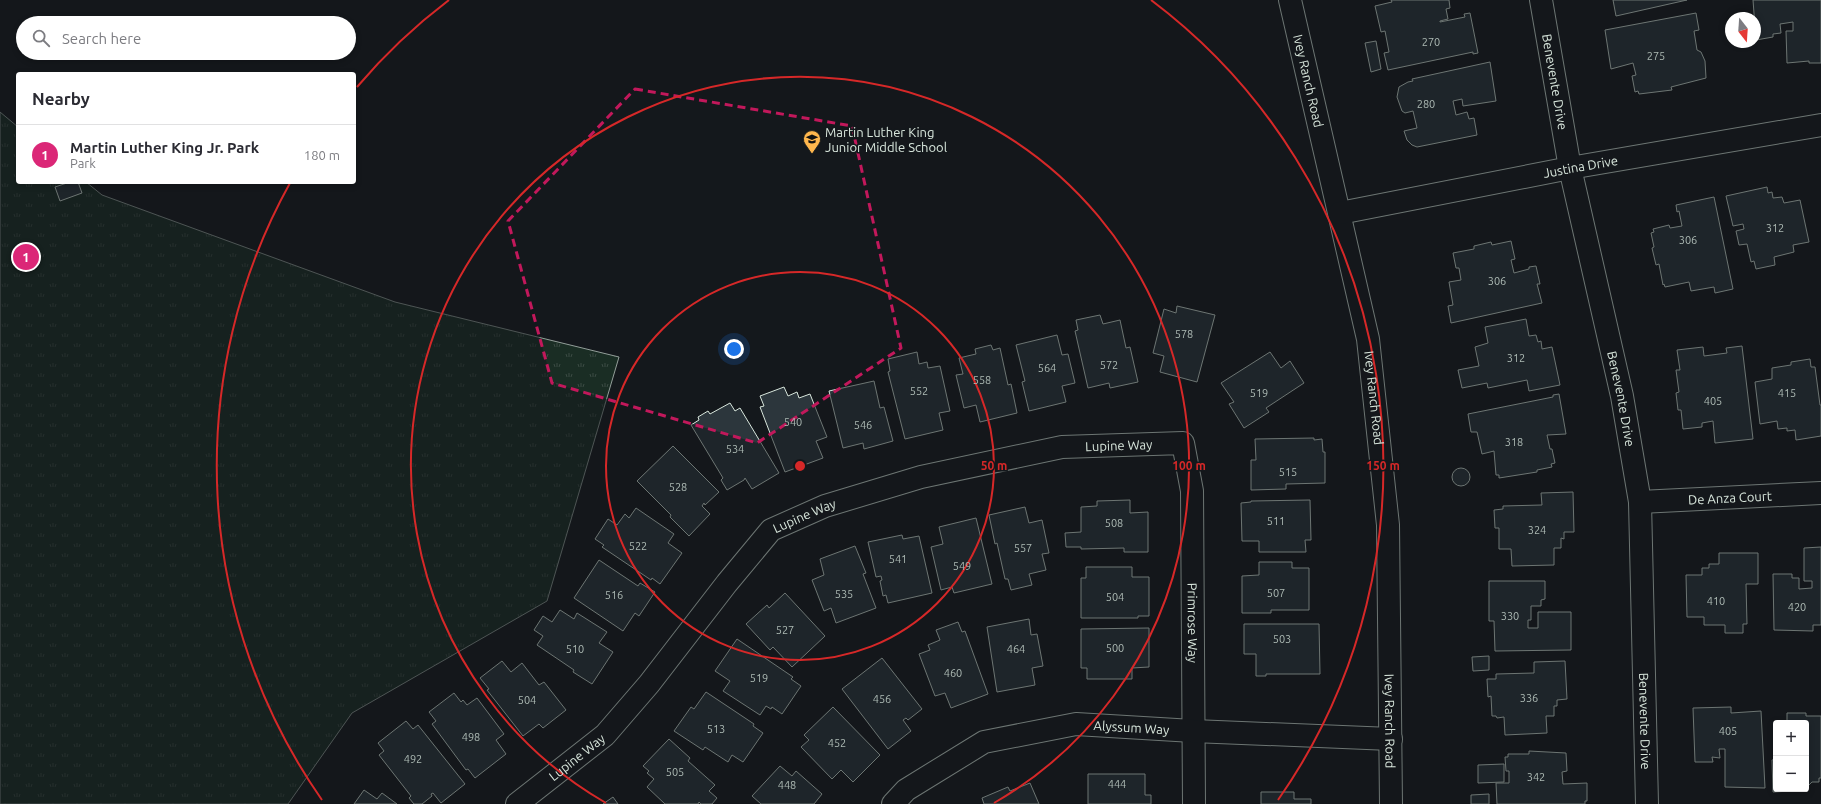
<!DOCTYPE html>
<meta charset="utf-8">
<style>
:root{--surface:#fff;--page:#f7f7f7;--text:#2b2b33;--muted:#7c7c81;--line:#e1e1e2;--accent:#db2777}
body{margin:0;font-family:Ubuntu,sans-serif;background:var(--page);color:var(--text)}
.controls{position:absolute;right:12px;bottom:12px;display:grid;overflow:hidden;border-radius:4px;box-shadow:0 2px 6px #0003}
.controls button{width:36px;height:36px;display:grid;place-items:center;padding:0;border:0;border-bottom:1px solid var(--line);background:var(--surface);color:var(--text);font:20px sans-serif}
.compass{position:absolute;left:1725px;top:12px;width:36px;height:36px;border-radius:50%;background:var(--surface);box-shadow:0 2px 6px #0003;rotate:163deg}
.you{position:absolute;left:734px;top:349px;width:14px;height:14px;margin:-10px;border:3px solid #fff;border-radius:50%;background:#1a73e8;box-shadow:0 0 0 6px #1a73e833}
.badge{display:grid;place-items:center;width:26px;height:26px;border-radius:50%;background:var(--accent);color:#fff;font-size:13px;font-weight:700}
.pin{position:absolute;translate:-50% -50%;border:2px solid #fff;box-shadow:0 1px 4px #0006}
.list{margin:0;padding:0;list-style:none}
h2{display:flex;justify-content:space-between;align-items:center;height:52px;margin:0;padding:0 16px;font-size:17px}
h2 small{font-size:13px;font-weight:400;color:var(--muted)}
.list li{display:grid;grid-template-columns:26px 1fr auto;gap:12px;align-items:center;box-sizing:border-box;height:60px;padding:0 16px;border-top:1px solid var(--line)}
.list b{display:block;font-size:15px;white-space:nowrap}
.list p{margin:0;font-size:13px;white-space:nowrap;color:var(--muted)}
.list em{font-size:13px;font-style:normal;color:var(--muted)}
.icon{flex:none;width:22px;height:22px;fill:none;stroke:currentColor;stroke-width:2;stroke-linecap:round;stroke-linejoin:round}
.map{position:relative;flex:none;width:1821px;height:804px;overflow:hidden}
.search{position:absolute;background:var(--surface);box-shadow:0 2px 6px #0003;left:16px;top:16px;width:340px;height:44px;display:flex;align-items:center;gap:10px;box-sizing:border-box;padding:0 14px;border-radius:22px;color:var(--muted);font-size:15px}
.panel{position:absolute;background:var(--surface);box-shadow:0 2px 6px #0003;left:16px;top:72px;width:340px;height:112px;border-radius:4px}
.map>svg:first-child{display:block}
</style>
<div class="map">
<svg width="1821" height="804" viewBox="0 0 1821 804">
<defs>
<pattern id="park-tufts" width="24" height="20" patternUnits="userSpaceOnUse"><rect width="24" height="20" fill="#1a2d24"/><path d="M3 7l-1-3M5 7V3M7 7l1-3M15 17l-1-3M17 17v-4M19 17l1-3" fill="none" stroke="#3b4b43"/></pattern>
</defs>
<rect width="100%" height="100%" fill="#14181c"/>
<path fill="url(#park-tufts)" stroke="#939e99" d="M 0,112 L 18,127 L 18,182 L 86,182 L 102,195 L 395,302 L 619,357 L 547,601 L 352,713 L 288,804 L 0,804 Z"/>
<g fill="#2c363c" stroke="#d8e6dc">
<path d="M 1391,0 L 1449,0 L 1450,8 L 1446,9 L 1448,19 L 1440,21 L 1440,22 L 1465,17 L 1464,14 L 1470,13 L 1478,53 L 1473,54 L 1473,52 L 1388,70 L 1384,53 L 1389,52 L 1385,31 L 1381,32 L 1375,6 L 1392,2 Z"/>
<path d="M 1613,0 L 1687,0 L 1616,16 Z"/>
<path d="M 1753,0 L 1821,0 L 1821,63 L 1809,63 L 1809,61 L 1787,63 L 1786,31 L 1793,31 L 1793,22 L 1780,24 L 1781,33 L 1773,34 L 1773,37 L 1756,40 Z"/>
<path d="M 1696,13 L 1699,30 L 1694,31 L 1697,50 L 1701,52 L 1705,61 L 1706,78 L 1671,87 L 1672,90 L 1639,94 L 1638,91 L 1635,92 L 1632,76 L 1636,75 L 1633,63 L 1611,69 L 1605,30 Z"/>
<path d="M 1376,41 L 1381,69 L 1371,72 L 1365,43 Z"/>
<path d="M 1490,62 L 1496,101 L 1463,106 L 1462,99 L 1453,101 L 1456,115 L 1467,112 L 1469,119 L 1474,118 L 1477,135 L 1417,147 L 1412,145 L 1407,140 L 1404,131 L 1417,128 L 1413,111 L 1405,113 L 1402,111 L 1397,97 L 1399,87 L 1408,82 L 1413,81 L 1412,79 Z"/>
<path d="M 70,182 L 78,182 L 82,193 L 60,201 L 55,187 Z"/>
<path d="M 1767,187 L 1768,193 L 1772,192 L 1773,198 L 1782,197 L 1784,203 L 1800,200 L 1809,242 L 1793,245 L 1794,252 L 1774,257 L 1775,265 L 1756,269 L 1754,261 L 1751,262 L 1747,244 L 1739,245 L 1736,231 L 1744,229 L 1743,224 L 1733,226 L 1726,196 Z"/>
<path d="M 1714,197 L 1733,289 L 1715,293 L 1714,287 L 1691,291 L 1689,282 L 1665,287 L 1664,284 L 1663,285 L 1659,264 L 1656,265 L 1652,248 L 1654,247 L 1651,233 L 1654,232 L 1653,229 L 1669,225 L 1670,228 L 1682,226 L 1679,211 L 1677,212 L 1676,205 Z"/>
<path d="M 1511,241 L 1515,259 L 1511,260 L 1514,273 L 1529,269 L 1529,267 L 1536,266 L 1540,284 L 1537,284 L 1542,303 L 1451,323 L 1448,306 L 1453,305 L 1449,282 L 1461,280 L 1459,268 L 1456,268 L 1453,253 L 1474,249 L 1474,246 L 1491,242 L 1492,245 Z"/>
<path d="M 1177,306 L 1215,315 L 1197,382 L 1160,372 L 1164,356 L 1153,353 L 1164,309 L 1176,313 Z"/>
<path d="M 1100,315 L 1103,324 L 1120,320 L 1126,348 L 1130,347 L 1138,382 L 1110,388 L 1109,383 L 1088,388 L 1075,331 L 1078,330 L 1076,320 Z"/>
<path d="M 1526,319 L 1529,336 L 1536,335 L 1538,342 L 1541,341 L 1542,349 L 1552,347 L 1560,385 L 1529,391 L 1527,380 L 1488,388 L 1487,383 L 1462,388 L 1458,370 L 1479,366 L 1475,347 L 1488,343 L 1485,327 Z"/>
<path d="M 1057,335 L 1062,355 L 1068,354 L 1075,383 L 1062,386 L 1066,402 L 1029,411 L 1022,382 L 1025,381 L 1016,345 Z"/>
<path d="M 991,345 L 993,350 L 1000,348 L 1008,385 L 1011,384 L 1017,413 L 980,422 L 976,405 L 964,408 L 956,375 L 963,374 L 959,358 L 976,354 L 975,349 Z"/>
<path d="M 1742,346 L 1753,439 L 1715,443 L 1713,421 L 1702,423 L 1702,427 L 1683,429 L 1681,410 L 1678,410 L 1676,393 L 1679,392 L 1676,370 L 1680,370 L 1677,350 L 1703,347 L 1704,356 L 1727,353 L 1726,348 Z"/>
<path d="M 917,352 L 919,364 L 927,362 L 928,368 L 940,366 L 950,411 L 939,413 L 943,430 L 905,439 L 888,372 L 890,371 L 888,359 Z"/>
<path d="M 1270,352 L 1281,368 L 1290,361 L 1304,383 L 1266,408 L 1269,412 L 1244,428 L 1229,404 L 1234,402 L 1221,383 Z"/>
<path d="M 1810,359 L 1811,367 L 1815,367 L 1820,405 L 1821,405 L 1821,436 L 1796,440 L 1795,430 L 1787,431 L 1787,428 L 1778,429 L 1777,421 L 1760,424 L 1755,382 L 1772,379 L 1772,368 L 1791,365 L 1791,362 Z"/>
<path d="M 874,381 L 880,408 L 884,407 L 893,441 L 864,449 L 863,443 L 843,448 L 829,391 Z"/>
<path d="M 784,387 L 788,396 L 797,392 L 799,398 L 810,394 L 827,437 L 816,441 L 823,458 L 785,472 L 760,407 L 764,406 L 760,396 Z"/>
<path d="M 1559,394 L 1566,434 L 1547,435 L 1550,449 L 1552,449 L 1555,463 L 1551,464 L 1552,467 L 1537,470 L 1537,472 L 1499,478 L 1499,475 L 1496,475 L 1494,451 L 1482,454 L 1477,432 L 1471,432 L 1468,414 L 1553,397 L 1553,395 Z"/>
<path d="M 730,403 L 735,411 L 740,408 L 779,473 L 752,489 L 745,478 L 744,480 L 727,490 L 721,480 L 723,478 L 691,425 L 699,420 L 698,417 L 708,411 L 710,414 Z"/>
<path d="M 1314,438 L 1314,440 L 1322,439 L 1323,452 L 1325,452 L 1325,483 L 1286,484 L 1286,489 L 1251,490 L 1251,460 L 1256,460 L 1255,439 Z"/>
<path d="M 673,446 L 719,492 L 705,505 L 704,503 L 702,506 L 710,514 L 689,536 L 670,517 L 671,515 L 637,481 Z"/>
<circle cx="1461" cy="477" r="9"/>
<path d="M 1573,492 L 1574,532 L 1564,532 L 1564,539 L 1561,538 L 1561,548 L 1554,548 L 1554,565 L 1512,566 L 1511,549 L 1499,549 L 1499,528 L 1495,528 L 1494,510 L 1503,509 L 1503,506 L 1542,505 L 1541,493 Z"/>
<path d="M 1130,500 L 1130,513 L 1148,512 L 1148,552 L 1124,552 L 1124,548 L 1081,549 L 1081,547 L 1066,547 L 1065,533 L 1081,532 L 1081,507 L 1097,506 L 1097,501 Z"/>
<path d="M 1310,500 L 1311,540 L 1305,540 L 1306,552 L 1259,552 L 1259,541 L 1242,541 L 1241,503 L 1251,502 L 1251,501 Z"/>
<path d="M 1025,507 L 1029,523 L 1042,520 L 1049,553 L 1042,554 L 1046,570 L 1029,574 L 1032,585 L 1011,590 L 1008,579 L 1005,579 L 997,543 L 995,544 L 989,515 Z"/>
<path d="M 636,508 L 674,534 L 668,543 L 682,553 L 660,584 L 652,578 L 651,580 L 602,547 L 604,545 L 595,539 L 608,519 L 617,525 L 625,514 L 629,518 Z"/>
<path d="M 976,518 L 992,584 L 954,593 L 952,587 L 941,590 L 931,547 L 943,544 L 939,527 Z"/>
<path d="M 902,535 L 903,539 L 919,536 L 932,593 L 888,603 L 886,595 L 883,596 L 880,581 L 882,580 L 881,576 L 876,577 L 868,542 Z"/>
<path d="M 855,546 L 866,573 L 863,574 L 876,608 L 836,623 L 831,608 L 824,611 L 812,580 L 824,575 L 820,559 Z"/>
<path d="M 1821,547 L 1821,625 L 1813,625 L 1813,631 L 1774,630 L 1773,574 L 1792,574 L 1792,578 L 1799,578 L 1799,589 L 1812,588 L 1812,581 L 1804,581 L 1804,548 Z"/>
<path d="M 1719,553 L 1758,553 L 1758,584 L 1746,584 L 1747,624 L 1743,624 L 1743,633 L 1725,633 L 1725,625 L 1704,625 L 1704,617 L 1687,617 L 1686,575 L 1702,575 L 1702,568 L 1709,568 L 1709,564 L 1719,564 Z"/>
<path d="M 599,560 L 638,586 L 640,583 L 655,592 L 639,616 L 635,613 L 623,631 L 574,598 Z"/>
<path d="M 1259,562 L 1292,562 L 1292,568 L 1309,568 L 1309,610 L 1271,610 L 1271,613 L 1242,613 L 1242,576 L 1259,575 Z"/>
<path d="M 1086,567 L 1132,567 L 1132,577 L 1149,577 L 1149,616 L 1138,616 L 1138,618 L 1081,618 L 1081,578 L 1086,578 Z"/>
<path d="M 1489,581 L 1545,581 L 1545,599 L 1541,600 L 1541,606 L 1531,606 L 1531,620 L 1528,620 L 1528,628 L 1538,628 L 1538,612 L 1571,612 L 1571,650 L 1495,651 L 1494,621 L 1489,621 Z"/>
<path d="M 785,593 L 825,636 L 792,667 L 773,647 L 770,650 L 746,624 L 767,605 L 769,608 Z"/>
<path d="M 560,610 L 574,619 L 577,613 L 607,632 L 599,643 L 613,652 L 592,684 L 573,672 L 574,670 L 537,645 L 543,636 L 534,630 L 543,616 L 552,622 Z"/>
<path d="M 1029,619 L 1031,635 L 1037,634 L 1043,666 L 1032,668 L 1035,685 L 997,692 L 987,627 Z"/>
<path d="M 958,622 L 962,632 L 965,631 L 988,694 L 951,708 L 945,693 L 935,696 L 919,654 L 930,650 L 928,645 L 940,640 L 936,630 Z"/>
<path d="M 1244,624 L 1319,624 L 1320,674 L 1266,674 L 1266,676 L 1256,676 L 1256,654 L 1244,654 Z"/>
<path d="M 1149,628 L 1149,667 L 1132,668 L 1132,679 L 1087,679 L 1087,668 L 1081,668 L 1081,629 Z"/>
<path d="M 737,639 L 793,677 L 791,679 L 801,686 L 782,714 L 772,707 L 771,709 L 766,706 L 760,715 L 723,691 L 730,681 L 715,671 Z"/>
<path d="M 1489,656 L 1489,670 L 1473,671 L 1472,657 Z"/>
<path d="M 882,658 L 922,709 L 908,720 L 906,718 L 903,720 L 911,731 L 888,749 L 842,689 Z"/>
<path d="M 502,661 L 511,672 L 522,663 L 539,685 L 544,682 L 566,710 L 543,728 L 539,724 L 523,736 L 487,690 L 489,689 L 480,678 Z"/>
<path d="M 1565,661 L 1567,699 L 1557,700 L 1557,706 L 1554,706 L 1554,716 L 1546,716 L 1547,733 L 1505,735 L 1504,717 L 1497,718 L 1496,716 L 1492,716 L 1491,696 L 1488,697 L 1487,679 L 1496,679 L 1496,674 L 1534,673 L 1534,662 Z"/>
<path d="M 706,692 L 754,724 L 753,726 L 763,733 L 743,762 L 732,755 L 728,762 L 705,747 L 703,750 L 674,731 L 691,707 L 694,709 Z"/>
<path d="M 454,693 L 461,702 L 463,700 L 467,705 L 477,698 L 504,734 L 496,740 L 506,754 L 475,778 L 468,769 L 466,770 L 432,724 L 436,721 L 429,712 Z"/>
<path d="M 833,707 L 880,755 L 853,782 L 841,770 L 832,779 L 801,747 L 809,740 L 804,735 Z"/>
<path d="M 1731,707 L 1731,713 L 1761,711 L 1765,788 L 1725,787 L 1725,749 L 1719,749 L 1720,758 L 1712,757 L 1713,762 L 1695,762 L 1693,708 Z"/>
<path d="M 1787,713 L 1806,713 L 1806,716 L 1821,716 L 1821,778 L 1819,778 L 1819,782 L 1812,782 L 1809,785 L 1806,785 L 1806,723 L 1782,723 L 1787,722 Z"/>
<path d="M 406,721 L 413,729 L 418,725 L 465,784 L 441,803 L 433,793 L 431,794 L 432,796 L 422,804 L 414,804 L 409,798 L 411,796 L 379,755 L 384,751 L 378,743 Z"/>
<path d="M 669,739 L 690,758 L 688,761 L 715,785 L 709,791 L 717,798 L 712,804 L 701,804 L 699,802 L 698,804 L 665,804 L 647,787 L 654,779 L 647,773 L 649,771 L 643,766 Z"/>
<path d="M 1529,751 L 1566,753 L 1567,771 L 1562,772 L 1563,784 L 1587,783 L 1587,801 L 1585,801 L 1585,804 L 1497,804 L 1496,783 L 1509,783 L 1509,771 L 1506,771 L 1505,757 L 1508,757 L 1508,754 L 1529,754 Z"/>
<path d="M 1776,759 L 1776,789 L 1790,789 L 1791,791 L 1773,792 L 1772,760 Z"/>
<path d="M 1504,764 L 1504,782 L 1478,783 L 1478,765 Z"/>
<path d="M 780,766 L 792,776 L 796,771 L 822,794 L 814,804 L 761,804 L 752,796 Z"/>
<path d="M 1088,774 L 1145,774 L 1145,795 L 1151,795 L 1151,804 L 1088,804 Z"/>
<path d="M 1030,783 L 1039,804 L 984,804 L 982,798 L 1008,787 L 1010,791 Z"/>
<path d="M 364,790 L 377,799 L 382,793 L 397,804 L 354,804 Z"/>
<path d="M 1261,792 L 1294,792 L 1294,799 L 1311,799 L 1311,804 L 1261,804 Z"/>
<path d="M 1489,794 L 1489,804 L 1471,804 L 1471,795 Z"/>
<path d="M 613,797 L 618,804 L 603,804 Z"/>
</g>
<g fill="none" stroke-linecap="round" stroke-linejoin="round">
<g stroke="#d8e6dc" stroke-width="24">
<g id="minor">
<path id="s1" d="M 1290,0 L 1368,339 L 1388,525 L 1391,804"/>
<path id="s2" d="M 1541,0 L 1570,168 L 1622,396 L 1640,502 L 1647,804"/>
<path id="s3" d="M 1340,213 L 1570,168 L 1821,125"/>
<path id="s4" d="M 1640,502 L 1821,493"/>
<path id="s5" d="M 517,804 L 605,735 L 649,684 L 727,583 L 771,530 L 825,506 L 921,477 L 1062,447 L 1183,443 L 1192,491 L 1194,804"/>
<path id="s6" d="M 893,804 L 906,790 L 984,742 L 1076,724 L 1193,731 L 1391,739"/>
</g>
</g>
<use href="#minor" stroke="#14181c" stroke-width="22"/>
</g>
<path d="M0 0H1821V804H0ZM 635,89 L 852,126 L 901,348 L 757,443 L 552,383 L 508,221 Z" fill="#14181c" fill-opacity=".55" fill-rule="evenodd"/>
<path fill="none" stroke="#c2185b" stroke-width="3" stroke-dasharray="8 5" stroke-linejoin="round" d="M 635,89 L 852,126 L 901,348 L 757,443 L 552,383 L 508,221 Z"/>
<g fill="none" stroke="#d62828" stroke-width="2">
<circle cx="800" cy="466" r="194"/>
<path d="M606 803A389 389 0 1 1 994 803"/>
<path d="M322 800A583 583 0 0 1 290 183M357 87A583 583 0 0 1 449 0M1151 0A583 583 0 0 1 1278 800"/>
</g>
<defs>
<g id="school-pin" transform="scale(0.9)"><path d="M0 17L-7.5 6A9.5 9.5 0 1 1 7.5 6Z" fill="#ffb74d" stroke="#14181c"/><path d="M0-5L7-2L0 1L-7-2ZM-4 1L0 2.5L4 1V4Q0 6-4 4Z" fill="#111"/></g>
</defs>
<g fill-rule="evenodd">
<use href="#school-pin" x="812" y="139"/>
</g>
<g text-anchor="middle" stroke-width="3" stroke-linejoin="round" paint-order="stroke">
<g font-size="11" fill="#adbab4">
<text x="1431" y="46">270</text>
<text x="1656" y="60">275</text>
<text x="1426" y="108">280</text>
<text x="1775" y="232">312</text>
<text x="1688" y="244">306</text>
<text x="1497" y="285">306</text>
<text x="1184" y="338">578</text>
<text x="1516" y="362">312</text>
<text x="1109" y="369">572</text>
<text x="1047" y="372">564</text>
<text x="982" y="384">558</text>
<text x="919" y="395">552</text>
<text x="1259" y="397">519</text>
<text x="1787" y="397">415</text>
<text x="1713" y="405">405</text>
<text x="793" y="426">540</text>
<text x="863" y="429">546</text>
<text x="1514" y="446">318</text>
<text x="735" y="453">534</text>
<text x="1288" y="476">515</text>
<text x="678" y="491">528</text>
<text x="1276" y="525">511</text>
<text x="1114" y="527">508</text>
<text x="1537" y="534">324</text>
<text x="638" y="550">522</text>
<text x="1023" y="552">557</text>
<text x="898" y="563">541</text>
<text x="962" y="570">549</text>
<text x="1276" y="597">507</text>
<text x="844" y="598">535</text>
<text x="614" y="599">516</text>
<text x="1115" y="601">504</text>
<text x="1716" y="605">410</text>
<text x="1797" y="611">420</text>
<text x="1510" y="620">330</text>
<text x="785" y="634">527</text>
<text x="1282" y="643">503</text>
<text x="1115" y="652">500</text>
<text x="575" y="653">510</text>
<text x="1016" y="653">464</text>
<text x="953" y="677">460</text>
<text x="759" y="682">519</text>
<text x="1529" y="702">336</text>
<text x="882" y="703">456</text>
<text x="527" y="704">504</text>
<text x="716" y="733">513</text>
<text x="1728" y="735">405</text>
<text x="471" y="741">498</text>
<text x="837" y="747">452</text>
<text x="413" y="763">492</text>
<text x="675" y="776">505</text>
<text x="1536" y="781">342</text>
<text x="1117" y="788">444</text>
<text x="787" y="789">448</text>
</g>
<g font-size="13" fill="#d8e6dc" stroke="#14181c">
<text dy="5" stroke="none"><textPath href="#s1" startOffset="83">Ivey Ranch Road</textPath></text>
<text dy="5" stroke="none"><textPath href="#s2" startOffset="83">Benevente Drive</textPath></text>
<text dy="5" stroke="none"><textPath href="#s3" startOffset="245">Justina Drive</textPath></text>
<text dy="5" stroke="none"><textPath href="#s1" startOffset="407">Ivey Ranch Road</textPath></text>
<text dy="5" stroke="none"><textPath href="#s2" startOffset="407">Benevente Drive</textPath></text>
<text dy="5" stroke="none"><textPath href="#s5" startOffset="736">Lupine Way</textPath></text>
<text dy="5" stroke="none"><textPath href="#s4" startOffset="90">De Anza Court</textPath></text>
<text dy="5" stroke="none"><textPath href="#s5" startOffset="412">Lupine Way</textPath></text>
<text dy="5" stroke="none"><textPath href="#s5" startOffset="981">Primrose Way</textPath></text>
<text dy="5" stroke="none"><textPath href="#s1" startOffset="731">Ivey Ranch Road</textPath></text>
<text dy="5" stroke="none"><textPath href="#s2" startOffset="731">Benevente Drive</textPath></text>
<text dy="5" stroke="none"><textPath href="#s6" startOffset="260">Alyssum Way</textPath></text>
<text dy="5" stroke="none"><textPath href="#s5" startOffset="76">Lupine Way</textPath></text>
</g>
<g font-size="13" fill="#d8e6dc" stroke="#14181c" text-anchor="start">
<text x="825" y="137">Martin Luther King<tspan x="825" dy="15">Junior Middle School</tspan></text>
</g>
</g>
<circle cx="800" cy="466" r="6" fill="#d62828" stroke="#14181c" stroke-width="2"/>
<g font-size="12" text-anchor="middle" font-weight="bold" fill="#d62828" stroke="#14181c" stroke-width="3" stroke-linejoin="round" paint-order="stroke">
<text x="994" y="470">50 m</text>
<text x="1189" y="470">100 m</text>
<text x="1383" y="470">150 m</text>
</g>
</svg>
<div class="controls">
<button>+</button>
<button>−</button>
</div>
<svg class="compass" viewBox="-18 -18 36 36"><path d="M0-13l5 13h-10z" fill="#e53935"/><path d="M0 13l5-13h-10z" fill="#7c7c81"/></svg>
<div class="you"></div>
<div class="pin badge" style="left:26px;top:257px">1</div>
<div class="search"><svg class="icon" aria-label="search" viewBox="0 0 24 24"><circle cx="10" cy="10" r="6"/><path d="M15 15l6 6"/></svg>Search here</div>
<section class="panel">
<h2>Nearby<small></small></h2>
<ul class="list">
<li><span class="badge">1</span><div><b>Martin Luther King Jr. Park</b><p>Park</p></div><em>180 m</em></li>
</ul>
</section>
</div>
